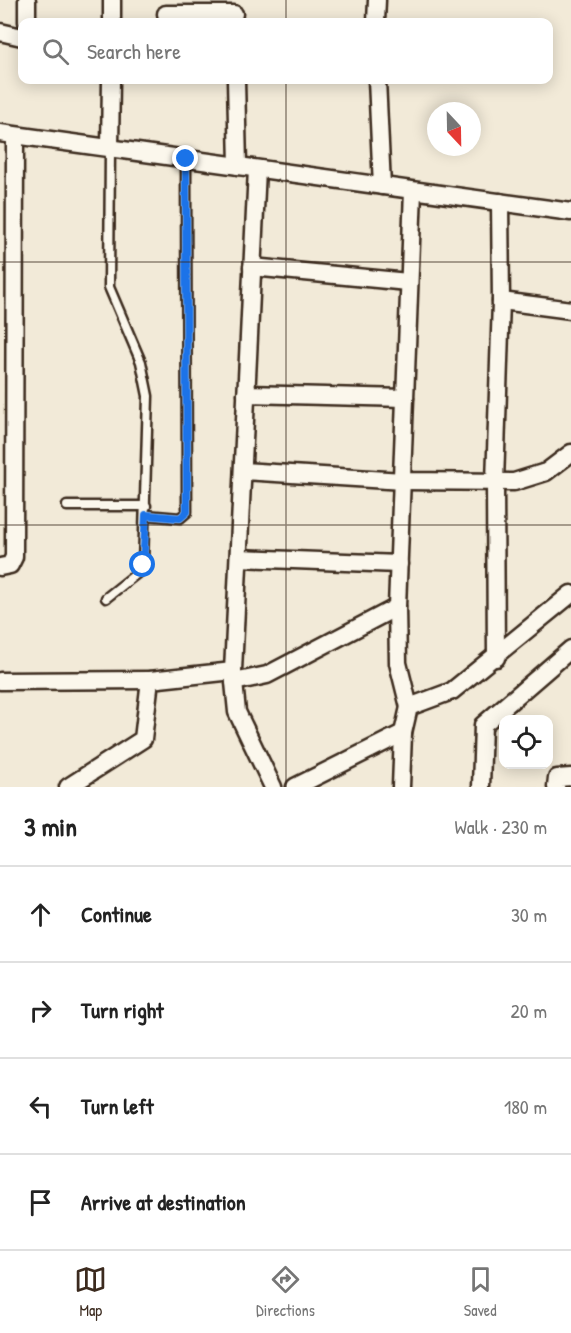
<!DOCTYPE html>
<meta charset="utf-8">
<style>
:root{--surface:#fff;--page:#f2f2f2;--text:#222;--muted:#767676;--line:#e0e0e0;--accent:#3b2a1e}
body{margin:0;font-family:"Patrick Hand",sans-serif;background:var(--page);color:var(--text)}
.controls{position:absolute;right:18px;bottom:18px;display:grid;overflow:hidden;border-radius:12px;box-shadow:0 3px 15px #0003}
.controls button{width:54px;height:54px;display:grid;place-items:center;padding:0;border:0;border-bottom:2px solid var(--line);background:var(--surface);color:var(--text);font:30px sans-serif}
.compass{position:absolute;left:427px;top:102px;width:54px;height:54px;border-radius:50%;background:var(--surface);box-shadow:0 3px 15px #0003;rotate:158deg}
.stop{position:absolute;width:18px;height:18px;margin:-14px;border:4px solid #1a73e8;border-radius:50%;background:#fff}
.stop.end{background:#1a73e8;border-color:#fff;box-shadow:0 2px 6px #0008}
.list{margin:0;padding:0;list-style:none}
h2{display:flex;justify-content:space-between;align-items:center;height:78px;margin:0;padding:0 24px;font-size:26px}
h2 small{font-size:20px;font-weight:400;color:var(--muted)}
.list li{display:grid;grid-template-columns:39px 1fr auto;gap:18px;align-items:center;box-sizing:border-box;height:96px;padding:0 24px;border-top:2px solid var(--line)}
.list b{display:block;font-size:22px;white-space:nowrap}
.list em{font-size:20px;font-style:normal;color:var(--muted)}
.icon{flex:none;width:33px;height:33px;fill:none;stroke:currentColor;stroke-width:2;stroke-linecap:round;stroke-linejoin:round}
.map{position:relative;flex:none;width:571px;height:787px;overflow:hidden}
.search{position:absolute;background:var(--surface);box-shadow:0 3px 15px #0003;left:18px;right:18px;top:18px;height:66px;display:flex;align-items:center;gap:15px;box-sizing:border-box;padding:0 21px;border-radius:12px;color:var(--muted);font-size:22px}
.sheet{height:462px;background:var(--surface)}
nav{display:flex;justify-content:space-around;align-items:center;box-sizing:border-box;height:84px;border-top:2px solid var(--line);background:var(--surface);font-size:16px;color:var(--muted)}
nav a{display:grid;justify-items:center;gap:3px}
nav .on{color:var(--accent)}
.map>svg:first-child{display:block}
</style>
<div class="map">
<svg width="571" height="787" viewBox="0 0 571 787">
<rect width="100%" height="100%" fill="#f2ead8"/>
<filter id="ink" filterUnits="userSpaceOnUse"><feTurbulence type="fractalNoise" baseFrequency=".0167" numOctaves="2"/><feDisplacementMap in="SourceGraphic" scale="12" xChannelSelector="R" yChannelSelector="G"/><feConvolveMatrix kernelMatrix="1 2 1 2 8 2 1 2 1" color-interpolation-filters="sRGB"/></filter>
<g filter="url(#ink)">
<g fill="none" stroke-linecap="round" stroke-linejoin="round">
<g stroke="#3b2a1e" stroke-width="13">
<g id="lane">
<path d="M 67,506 L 146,506"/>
<path d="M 146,515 L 180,518 L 187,512 L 186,158"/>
<path d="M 106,598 L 140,571 L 143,565 L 148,396 L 141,362 L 109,287 L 110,148"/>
</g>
</g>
<g stroke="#3b2a1e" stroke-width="21">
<g id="street">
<path d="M 27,0 L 27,22"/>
<path d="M 166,14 L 234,14"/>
<path d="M 112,22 L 112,0"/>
<path d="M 376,22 L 377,0"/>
<path d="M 0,32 L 22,37"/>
<path d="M 236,80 L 238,166"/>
<path d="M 377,80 L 382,186"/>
<path d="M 0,133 L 571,212"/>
<path d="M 110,147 L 111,80"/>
<path d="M 252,267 L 408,282"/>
<path d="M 501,301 L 571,310"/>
<path d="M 246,394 L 405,398"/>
<path d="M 243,471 L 403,481 L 514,482 L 546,472 L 571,453"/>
<path d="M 239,558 L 399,564"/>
<path d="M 0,567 L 10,565 L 14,557 L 15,136"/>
<path d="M 496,658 L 495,482 L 501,301 L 500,202"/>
<path d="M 233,672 L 237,712 L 273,787"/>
<path d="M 0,681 L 150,680"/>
<path d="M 234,682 L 267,675 L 397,607"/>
<path d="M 409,707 L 398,663 L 397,607 L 413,191"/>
<path d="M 68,787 L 143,739 L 150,680 L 233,671 L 257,169"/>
<path d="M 295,787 L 403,733"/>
<path d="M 401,787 L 403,733 L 409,707 L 452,691 L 571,594"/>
<path d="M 481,787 L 483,725 L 571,649"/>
<path d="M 556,787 L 557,778 L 571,777"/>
</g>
</g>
<use href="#lane" stroke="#fbf7ec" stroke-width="8"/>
<use href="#street" stroke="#fbf7ec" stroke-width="16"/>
</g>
</g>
<g fill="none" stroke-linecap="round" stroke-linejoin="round" filter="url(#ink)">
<path stroke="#1a73e8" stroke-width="8" d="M 143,565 L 146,515 L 180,518 L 187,512 L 186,159"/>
</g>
<path fill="none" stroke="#3b2a1e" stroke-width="1.5" stroke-opacity="0.55" d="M 286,0 L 286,22M 286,80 L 286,787M 0,262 L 571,262M 0,525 L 571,525"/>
</svg>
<div class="controls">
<button><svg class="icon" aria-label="locate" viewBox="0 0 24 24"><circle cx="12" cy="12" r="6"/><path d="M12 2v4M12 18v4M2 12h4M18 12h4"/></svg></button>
</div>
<svg class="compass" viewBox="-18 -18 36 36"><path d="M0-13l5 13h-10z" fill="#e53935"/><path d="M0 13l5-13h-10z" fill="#767676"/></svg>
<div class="stop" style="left:143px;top:565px"></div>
<div class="stop end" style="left:186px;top:159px"></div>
<div class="search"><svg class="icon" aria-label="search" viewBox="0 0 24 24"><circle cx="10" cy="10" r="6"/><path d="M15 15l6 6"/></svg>Search here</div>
</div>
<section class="sheet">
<h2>3 min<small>Walk · 230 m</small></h2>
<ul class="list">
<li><svg class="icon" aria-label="ahead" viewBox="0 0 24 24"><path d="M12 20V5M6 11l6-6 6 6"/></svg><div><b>Continue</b></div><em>30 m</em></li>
<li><svg class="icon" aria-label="right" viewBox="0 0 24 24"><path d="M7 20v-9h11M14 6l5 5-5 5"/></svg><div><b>Turn right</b></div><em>20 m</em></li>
<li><svg class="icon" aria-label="left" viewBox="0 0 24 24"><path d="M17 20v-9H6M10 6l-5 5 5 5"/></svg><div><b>Turn left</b></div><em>180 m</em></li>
<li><svg class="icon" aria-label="arrive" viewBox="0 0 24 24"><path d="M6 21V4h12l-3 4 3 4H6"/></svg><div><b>Arrive at destination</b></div></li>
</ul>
</section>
<nav>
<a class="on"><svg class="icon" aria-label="map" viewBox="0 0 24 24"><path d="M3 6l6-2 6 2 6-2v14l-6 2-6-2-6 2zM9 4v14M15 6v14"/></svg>Map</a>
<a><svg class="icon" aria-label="directions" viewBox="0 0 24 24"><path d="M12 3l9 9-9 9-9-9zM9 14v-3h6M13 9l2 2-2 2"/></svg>Directions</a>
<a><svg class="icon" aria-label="saved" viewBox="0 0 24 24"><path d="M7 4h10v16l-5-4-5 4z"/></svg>Saved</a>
</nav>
